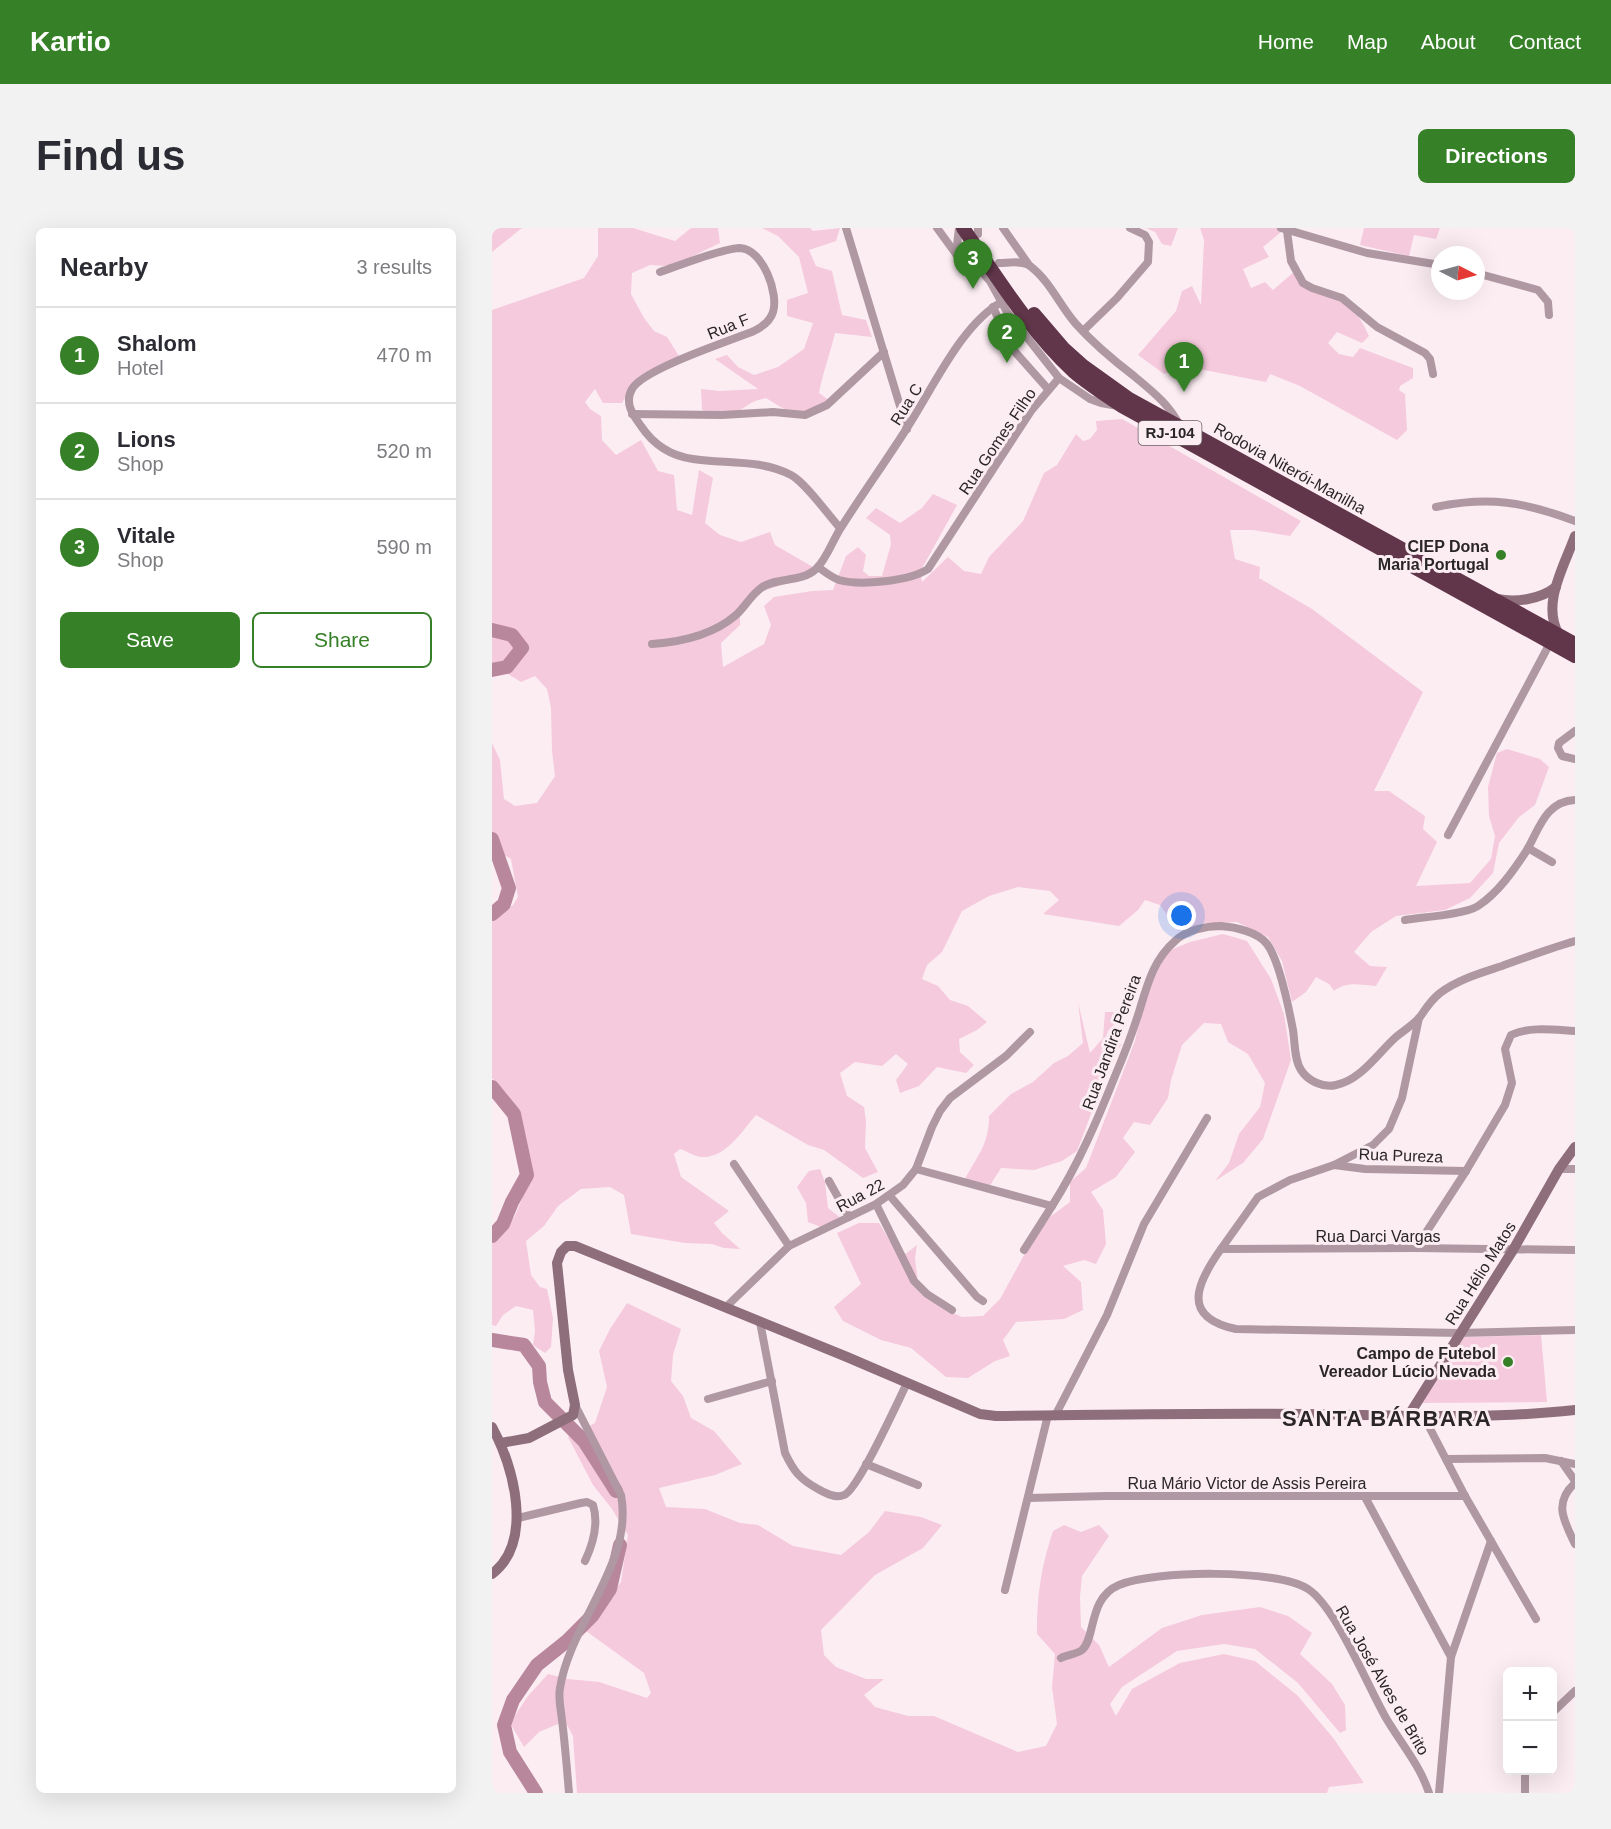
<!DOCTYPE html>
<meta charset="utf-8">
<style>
:root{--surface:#fff;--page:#f2f2f3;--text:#2b2b33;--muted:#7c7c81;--line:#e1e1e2;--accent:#368028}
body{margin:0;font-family:Helvetica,sans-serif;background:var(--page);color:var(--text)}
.controls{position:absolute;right:18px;bottom:18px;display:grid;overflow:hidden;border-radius:9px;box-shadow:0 6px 24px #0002}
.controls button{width:54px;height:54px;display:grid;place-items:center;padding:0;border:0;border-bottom:2px solid var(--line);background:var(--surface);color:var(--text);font:30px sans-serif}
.compass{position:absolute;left:939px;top:18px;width:54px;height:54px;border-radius:50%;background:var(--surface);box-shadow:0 6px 24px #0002;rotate:96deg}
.you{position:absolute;left:690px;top:688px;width:21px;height:21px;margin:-15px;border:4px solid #fff;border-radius:50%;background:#1a73e8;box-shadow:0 0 0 9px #1a73e833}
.badge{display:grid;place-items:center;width:39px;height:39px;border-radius:50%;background:var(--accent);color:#fff;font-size:20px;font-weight:700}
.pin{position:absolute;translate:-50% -50px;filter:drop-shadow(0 2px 3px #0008)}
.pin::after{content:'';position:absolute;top:32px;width:21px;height:18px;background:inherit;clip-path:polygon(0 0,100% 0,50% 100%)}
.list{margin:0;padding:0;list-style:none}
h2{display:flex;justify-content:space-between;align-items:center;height:78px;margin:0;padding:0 24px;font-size:26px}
h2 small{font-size:20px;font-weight:400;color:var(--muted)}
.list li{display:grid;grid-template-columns:39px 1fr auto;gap:18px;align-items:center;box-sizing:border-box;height:96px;padding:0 24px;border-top:2px solid var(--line)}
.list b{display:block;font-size:22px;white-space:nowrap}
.list p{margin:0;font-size:20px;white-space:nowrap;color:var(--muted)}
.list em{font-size:20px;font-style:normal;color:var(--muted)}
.actions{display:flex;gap:12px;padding:18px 24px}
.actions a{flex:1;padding:14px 0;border:2px solid var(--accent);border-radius:9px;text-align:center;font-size:21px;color:var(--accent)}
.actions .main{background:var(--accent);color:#fff}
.map{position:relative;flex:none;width:1083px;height:1565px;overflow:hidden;border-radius:9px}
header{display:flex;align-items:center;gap:36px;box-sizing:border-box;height:84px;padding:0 30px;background:var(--accent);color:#fff}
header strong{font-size:28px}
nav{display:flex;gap:33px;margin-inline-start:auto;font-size:21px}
.intro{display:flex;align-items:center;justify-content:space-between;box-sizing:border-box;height:144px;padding:0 36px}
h1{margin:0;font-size:42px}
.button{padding:15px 27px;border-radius:9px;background:var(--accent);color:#fff;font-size:21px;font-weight:700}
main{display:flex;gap:36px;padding:0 36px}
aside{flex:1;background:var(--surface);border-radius:9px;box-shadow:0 6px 24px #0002}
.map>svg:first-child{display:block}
</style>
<header>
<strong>Kartio</strong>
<nav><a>Home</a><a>Map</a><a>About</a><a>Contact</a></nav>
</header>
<div class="intro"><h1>Find us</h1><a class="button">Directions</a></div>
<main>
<aside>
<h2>Nearby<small>3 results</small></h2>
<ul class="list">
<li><span class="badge">1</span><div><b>Shalom</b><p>Hotel</p></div><em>470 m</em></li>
<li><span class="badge">2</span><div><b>Lions</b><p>Shop</p></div><em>520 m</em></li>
<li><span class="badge">3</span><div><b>Vitale</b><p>Shop</p></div><em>590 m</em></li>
</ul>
<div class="actions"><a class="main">Save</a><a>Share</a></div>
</aside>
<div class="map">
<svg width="1083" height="1565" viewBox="0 0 1083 1565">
<rect width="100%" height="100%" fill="#fcedf3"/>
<g fill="#f5cadc">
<path d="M 0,0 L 30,0 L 0,24 Z"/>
<path d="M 106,0 L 141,0 L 183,13 L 199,0 L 226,0 L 228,15 L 199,29 L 173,38 L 158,37 L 140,45 L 139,66 L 152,90 L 162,103 L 175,109 L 187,128 L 142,153 L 130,175 L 111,175 L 103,161 L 93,174 L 98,181 L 109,188 L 110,212 L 124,227 L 149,212 L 166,243 L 182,247 L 185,282 L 200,287 L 207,242 L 221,250 L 213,295 L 228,307 L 249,314 L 278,304 L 283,317 L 321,339 L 296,355 L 271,363 L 248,386 L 248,397 L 229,415 L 231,439 L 272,416 L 279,397 L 272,378 L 282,369 L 320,363 L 341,362 L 354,328 L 366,319 L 374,327 L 371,343 L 377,348 L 390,348 L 399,316 L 398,307 L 374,290 L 384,280 L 408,295 L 430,280 L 441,266 L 465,277 L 428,344 L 430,354 L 456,329 L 472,343 L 489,346 L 497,329 L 531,293 L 552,245 L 565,237 L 584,206 L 591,213 L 598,211 L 605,202 L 604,193 L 630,191 L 809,293 L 798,308 L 761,302 L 738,302 L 743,331 L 768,339 L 767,350 L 820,381 L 931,464 L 882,563 L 897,563 L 933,588 L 931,601 L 945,614 L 924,658 L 978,655 L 999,631 L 1003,608 L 997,588 L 996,559 L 1005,525 L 1015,521 L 1048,531 L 1057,539 L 1043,577 L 1027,589 L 1007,615 L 1001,645 L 978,670 L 953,682 L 904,688 L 879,704 L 862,724 L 878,738 L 895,739 L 884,758 C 869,757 855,753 842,763 L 837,756 L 824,749 L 814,764 L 800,774 L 790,733 L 776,709 L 745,694 L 712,695 L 686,703 L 668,677 L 653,672 L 646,682 L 627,698 L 551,686 L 567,672 L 558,663 L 526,659 L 497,668 L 470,683 L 450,724 L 435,737 L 430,751 L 446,758 L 458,772 L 476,778 L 495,794 L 485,802 L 467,811 L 468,824 L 482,837 L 474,845 L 445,839 L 427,858 L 408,865 L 404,852 L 416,836 L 404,826 L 390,838 L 363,834 L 348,845 L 355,868 L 372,879 L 374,893 L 373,920 L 386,944 L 371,950 L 332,922 L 316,917 L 264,887 C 250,903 234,930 210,929 C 203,929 195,923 188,921 L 182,926 L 189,949 L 237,983 L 222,995 L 230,1005 L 248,1021 L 232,1020 L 220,1016 L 193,1015 L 139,1006 L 132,967 L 118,959 L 89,961 L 66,978 L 52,998 L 34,1013 L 39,1047 L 48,1059 L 55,1061 L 61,1090 L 59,1119 L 53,1125 L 41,1117 L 43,1103 L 41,1082 L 24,1078 L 11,1087 L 4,1098 L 0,1097 L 0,1016 L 22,990 L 41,944 L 25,880 L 0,850 L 0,693 L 21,677 L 26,669 L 19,631 L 0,620 L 0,515 L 8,532 L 12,571 L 23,578 L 45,575 L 63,548 L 60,523 L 59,480 L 55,461 L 43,448 L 29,454 L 0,436 L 0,82 L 92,50 L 106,28 Z"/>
<path d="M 270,0 L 318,0 L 321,3 L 348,0 L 344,13 L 317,22 L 324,38 L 340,43 L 350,87 L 374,92 L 380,109 L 343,105 C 338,126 331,144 327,165 L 338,173 C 304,189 306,190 274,170 C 258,174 260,175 248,182 C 238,188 220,185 210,182 L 209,161 L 227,163 L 266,161 L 223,131 L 235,127 L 246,139 L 262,147 L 286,139 L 312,121 L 321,95 L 295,88 L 295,72 L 316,65 L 307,29 L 286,8 Z"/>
<path d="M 654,0 L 686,0 L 679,18 L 670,16 L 663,4 Z"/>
<path d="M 708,0 L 794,0 L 771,19 L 777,29 L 751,41 L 759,60 L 773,54 L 781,62 L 802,44 C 820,76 828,59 852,74 C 864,82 871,95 877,108 L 870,115 L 845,104 L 836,115 L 847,126 L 861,129 L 868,120 L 921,140 L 921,150 L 908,158 L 907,162 L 913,166 L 915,202 L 905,212 L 808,158 L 778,146 L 774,154 L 707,141 L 703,146 L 683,142 L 672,146 L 646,127 L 684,83 L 690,63 L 700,58 L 709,77 L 712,12 Z"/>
<path d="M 872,0 L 948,0 L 944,11 L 922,7 L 917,28 L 868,17 Z"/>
<path d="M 731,706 L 755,713 L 779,751 L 792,786 L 799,832 L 771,911 L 751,935 L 723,953 L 737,935 L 747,906 L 768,879 L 773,855 L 756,826 L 736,814 L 729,796 L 712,795 L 690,817 L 679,852 L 676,870 L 658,897 L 642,894 L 631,910 L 643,924 L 624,949 L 599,964 L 611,982 L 614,1016 L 604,1036 L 592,1032 L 571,1038 L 589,1054 L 591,1082 L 572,1091 L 524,1094 L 511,1112 L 518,1128 L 503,1133 L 476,1150 L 454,1149 L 419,1120 L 389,1112 L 351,1093 L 342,1079 L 369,1056 L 345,1005 L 367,995 L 387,995 L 404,1023 L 411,1028 L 425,1017 L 423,1030 L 427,1063 L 450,1080 L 470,1089 L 491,1088 L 508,1071 L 536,1020 L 558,989 L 578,974 L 578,954 L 594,940 L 643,813 L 653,767 L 676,723 L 698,714 Z"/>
<path d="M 586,774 L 598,825 L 611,810 L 613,784 L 624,784 L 626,792 L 616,803 L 609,823 L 630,816 L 621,828 L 585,923 L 570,933 L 542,942 L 509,940 L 497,959 L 473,951 C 485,928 497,917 497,888 L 519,866 L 541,854 L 562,835 L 576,828 L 591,815 Z"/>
<path d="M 328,941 L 333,954 L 336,980 L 350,991 L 329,999 L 316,994 L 314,975 L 305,959 L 317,943 Z"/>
<path d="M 135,1075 L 189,1101 L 181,1127 L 179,1153 L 191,1168 L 199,1190 L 222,1203 L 250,1236 L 223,1247 L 167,1260 L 174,1279 L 213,1281 L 248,1295 L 266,1297 L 301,1318 L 349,1327 L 377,1304 L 393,1283 L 429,1289 L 450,1297 L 431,1320 L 383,1347 L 329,1402 L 332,1427 L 344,1439 L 374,1451 L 392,1451 L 372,1467 L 383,1479 L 416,1488 L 442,1488 L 526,1524 L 554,1518 L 565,1496 L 560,1459 L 563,1426 L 545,1406 C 545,1366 549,1340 561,1303 L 572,1297 L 589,1304 L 607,1297 L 617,1308 L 590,1348 L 588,1369 L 589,1399 L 607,1417 L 617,1439 L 670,1400 L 710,1387 L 768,1379 L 796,1388 L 820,1405 L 808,1426 L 840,1456 L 853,1477 L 854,1502 L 848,1505 L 806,1455 L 763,1421 L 732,1416 L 685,1423 L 630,1459 L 618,1476 L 624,1488 L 640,1461 L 688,1435 L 732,1426 L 763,1433 L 805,1467 L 842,1511 L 872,1555 L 837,1559 L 835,1565 L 85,1565 L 81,1508 L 73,1493 L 47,1504 L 32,1519 L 18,1495 L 36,1468 L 56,1446 L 76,1451 L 107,1454 L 155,1470 L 159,1465 L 152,1445 L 94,1403 L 129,1354 L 136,1307 L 120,1281 L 101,1257 L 76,1209 L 103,1195 L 115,1159 L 107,1123 L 118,1101 Z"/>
<path d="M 1049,1107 L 1055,1174 L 929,1175 L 971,1109 Z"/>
</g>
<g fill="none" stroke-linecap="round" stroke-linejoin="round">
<g stroke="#b8879c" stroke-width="14">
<path d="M 0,402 L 20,407 L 30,420 L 15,439 L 0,442"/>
<path d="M 0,611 L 17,660 L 12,676 L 0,686"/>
<path d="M 0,859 L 22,886 L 35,947 L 20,974 L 11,996 L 0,1008"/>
<path d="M 0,1112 L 32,1117 L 47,1138 L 48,1154 L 53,1174 L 92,1213 L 124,1263"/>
<path d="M 44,1565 L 18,1524 L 12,1497 L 21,1472 L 45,1437 L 75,1413 L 100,1388 L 118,1361 L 128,1317"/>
</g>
<g stroke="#af98a2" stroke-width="8">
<path d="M 354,0 L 415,201"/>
<path d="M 445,0 L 467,30 L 490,44 L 498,53 L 515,84 L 567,150 L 598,171 L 609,175 L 626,178"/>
<path d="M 486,0 L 486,6"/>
<path d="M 511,0 L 537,37"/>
<path d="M 789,0 L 875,25 L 948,37"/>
<path d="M 795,3 L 799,33 L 811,55 L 820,60 L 850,70 L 885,99 L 933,125 L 938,131 L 941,146"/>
<path d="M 464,26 L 467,0"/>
<path d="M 507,35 C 516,35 531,32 538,38 C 558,53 568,78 584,96 C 601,115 621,132 642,148 C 661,164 677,176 688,198"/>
<path d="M 168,44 C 186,38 231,20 248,20 C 271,21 287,66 281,84 C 278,94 270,99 262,103 C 237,113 151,141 140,161 C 132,175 141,187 149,198 C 161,216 179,228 201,231 C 232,236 269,231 299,247 C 314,255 336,287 348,300"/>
<path d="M 984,45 L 1046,62 L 1056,74 L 1057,87"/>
<path d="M 501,79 L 515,110 L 524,125 L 556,161"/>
<path d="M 591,103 L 625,70 L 656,34 L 657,14 L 653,7 L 638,0"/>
<path d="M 140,186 L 230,187 L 281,184 L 313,187 L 335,177 L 392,124"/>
<path d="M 944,279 C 997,268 1033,274 1083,293"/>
<path d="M 326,339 C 333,344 339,349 347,352 C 368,358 418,353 436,341 L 539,183 L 567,150"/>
<path d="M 160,416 C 189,414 221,407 244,387 C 253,379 259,367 269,360 C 283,349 309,355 324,341 C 335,331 341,311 350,298 C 371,265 394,233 415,200 C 440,162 470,95 510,74"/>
<path d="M 1083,503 L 1067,515 L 1066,520 L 1070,528 L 1083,531"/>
<path d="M 956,607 L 1058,415"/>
<path d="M 1036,620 L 1060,634"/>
<path d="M 913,692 C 930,689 972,687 986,678 C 1006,665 1022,642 1035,622 C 1047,601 1054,573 1083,572"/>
<path d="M 242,936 L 297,1018"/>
<path d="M 842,937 L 873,941 L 974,943"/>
<path d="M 424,941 L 560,978 C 586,937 605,893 623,848 C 632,827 640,806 647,784 C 655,758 661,732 683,713 C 694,702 714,698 729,698 C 743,699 766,704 775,716 C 787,732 797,781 801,802 C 803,814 802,831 809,842 C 816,853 831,860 844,857 C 869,852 886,825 904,809 C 911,803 921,797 928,789 C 934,780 939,772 948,765 C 967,751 989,745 1010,738 C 1035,729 1058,720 1083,713"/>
<path d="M 1067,941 L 1083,941"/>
<path d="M 337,953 L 357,989"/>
<path d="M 398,968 L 485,1069 L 491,1073"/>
<path d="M 384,976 L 422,1053 L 435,1066 L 460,1082"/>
<path d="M 924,1020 L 974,943 L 1013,877 L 1020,855 L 1013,821 L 1019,807 C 1038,798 1063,802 1083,803"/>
<path d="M 729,1021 L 766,969 L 798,952 L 842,937 L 881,917 L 897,901 L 910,870 L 927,790"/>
<path d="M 532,1022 L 560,978"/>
<path d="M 1083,1022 L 924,1020 L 729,1021 C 704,1056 689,1089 744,1101 L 968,1105 L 1083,1102"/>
<path d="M 234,1079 L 297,1018 L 384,976 L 411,957 L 424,941 L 440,899 L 448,883 L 458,870 L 514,828 L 538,804"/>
<path d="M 268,1094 L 293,1225 C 302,1244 308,1251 326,1261 C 333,1265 344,1271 352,1267 C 366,1262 406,1173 415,1155"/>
<path d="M 216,1171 L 280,1153"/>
<path d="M 931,1187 L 973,1268 L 1044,1391"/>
<path d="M 563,1188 L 615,1087 L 652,996 L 715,890"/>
<path d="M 954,1231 L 1053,1230 L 1083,1236"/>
<path d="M 1069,1233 L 1083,1253"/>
<path d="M 374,1236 L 426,1257"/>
<path d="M 1083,1255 C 1061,1275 1072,1293 1083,1316"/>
<path d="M 873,1269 L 959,1429"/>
<path d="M 536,1270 L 614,1268 L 973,1268"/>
<path d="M 26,1290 L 89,1275 L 95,1274 L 101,1277 C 107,1296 101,1316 93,1333"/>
<path d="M 513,1362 L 556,1187"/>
<path d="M 569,1430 C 575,1427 585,1426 590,1422 C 604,1410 596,1370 627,1357 C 662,1342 785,1341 816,1361 C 844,1379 876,1459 894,1490 C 908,1514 928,1537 937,1565"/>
<path d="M 1060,1485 L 1083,1463"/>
<path d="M 77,1565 C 75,1541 73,1516 70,1492 C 69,1482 66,1470 68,1460 C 78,1395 142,1335 129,1267 L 83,1177"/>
<path d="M 947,1565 L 959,1429 L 999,1313"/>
<path d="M 1033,1565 L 1033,1542"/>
</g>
<g stroke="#8e6e7b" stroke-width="10">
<path d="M 1005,371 C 1024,375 1049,371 1064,359"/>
<path d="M 1067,407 C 1049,376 1072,339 1083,308"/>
<path d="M 917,1187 L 1021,1022 L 1067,941 L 1083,919"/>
<path d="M 0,1199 C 22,1238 42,1314 0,1346"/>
<path d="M 9,1215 L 37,1210 L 81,1187 L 83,1177 L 76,1142 L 65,1035 L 69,1024 L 75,1018 L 83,1018 L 355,1129 L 488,1186 L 504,1188 C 608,1187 711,1185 814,1186 C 903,1187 994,1192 1083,1182"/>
</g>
<g stroke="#61364a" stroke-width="14">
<path d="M 471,0 C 505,49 537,102 581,143 C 596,156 613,167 630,178 L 1083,428"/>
<path d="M 542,86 L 572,121 L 591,138 L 637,171 L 1083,416"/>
</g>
</g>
<g fill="#368028" stroke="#fcedf3" stroke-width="2">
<circle cx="1009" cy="327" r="6"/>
<circle cx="1016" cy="1134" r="6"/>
</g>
<g text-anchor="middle" stroke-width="6" stroke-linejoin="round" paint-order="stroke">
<rect fill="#fcedf3" stroke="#696164" stroke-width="1.5" x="646.5" y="193" width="63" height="24" rx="4.5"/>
<g font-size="15" font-weight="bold" fill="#2a2527">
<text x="678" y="210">RJ-104</text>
</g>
<g font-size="16" fill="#2a2527" stroke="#fcedf3">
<text transform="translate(236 98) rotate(-22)" y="6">Rua F</text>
<text transform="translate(414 176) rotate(-58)" y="6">Rua C</text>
<text transform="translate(505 213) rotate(-56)" y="6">Rua Gomes Filho</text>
<text transform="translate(798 240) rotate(29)" y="6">Rodovia Niterói-Manilha</text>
<text transform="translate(619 814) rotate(-70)" y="6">Rua Jandira Pereira</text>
<text transform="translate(909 927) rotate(2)" y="6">Rua Pureza</text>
<text transform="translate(368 967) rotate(-28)" y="6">Rua 22</text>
<text x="886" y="1014">Rua Darci Vargas</text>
<text transform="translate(988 1045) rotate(-58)" y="6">Rua Hélio Matos</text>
<text x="755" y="1261">Rua Mário Victor de Assis Pereira</text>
<text transform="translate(891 1452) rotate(60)" y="6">Rua José Alves de Brito</text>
</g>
<g font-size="16" font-weight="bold" fill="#2a2527" stroke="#fcedf3" text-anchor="end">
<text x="997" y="324">CIEP Dona<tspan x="997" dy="18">Maria Portugal</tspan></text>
<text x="1004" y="1131">Campo de Futebol<tspan x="1004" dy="18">Vereador Lúcio Nevada</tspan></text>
</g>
<g font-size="22" font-weight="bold" letter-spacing="1.5" fill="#2a2527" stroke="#fcedf3">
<text x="895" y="1198">SANTA BÁRBARA</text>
</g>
</g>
</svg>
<div class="controls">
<button>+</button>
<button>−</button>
</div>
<svg class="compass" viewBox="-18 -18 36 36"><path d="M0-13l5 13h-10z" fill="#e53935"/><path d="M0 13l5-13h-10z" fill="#7c7c81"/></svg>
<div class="you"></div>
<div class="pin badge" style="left:692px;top:164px">1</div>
<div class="pin badge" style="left:515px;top:135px">2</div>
<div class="pin badge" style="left:481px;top:61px">3</div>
</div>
</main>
